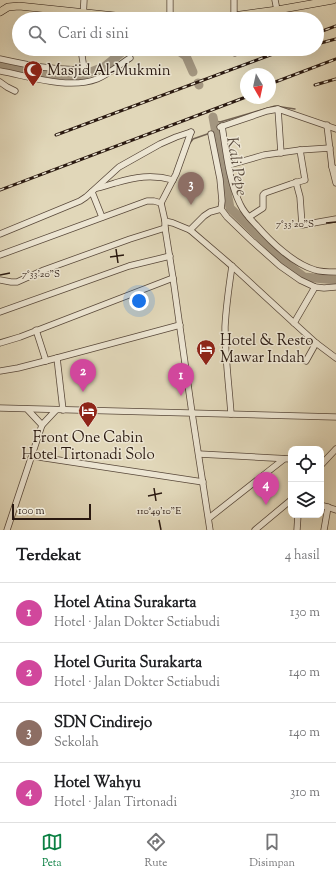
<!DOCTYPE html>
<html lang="id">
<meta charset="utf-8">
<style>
:root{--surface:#fff;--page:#f6f6f6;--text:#202124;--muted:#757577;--line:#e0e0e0;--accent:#0b8043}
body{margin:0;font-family:"Sorts Mill Goudy",serif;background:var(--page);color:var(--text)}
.controls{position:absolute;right:12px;bottom:12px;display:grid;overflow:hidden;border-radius:8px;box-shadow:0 4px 16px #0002}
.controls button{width:36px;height:36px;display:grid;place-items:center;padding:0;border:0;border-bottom:1px solid var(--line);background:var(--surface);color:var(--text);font:20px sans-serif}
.compass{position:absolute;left:240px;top:68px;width:36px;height:36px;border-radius:50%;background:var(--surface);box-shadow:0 4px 16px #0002;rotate:171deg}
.scale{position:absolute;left:12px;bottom:10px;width:79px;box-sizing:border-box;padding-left:4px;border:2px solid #2a1910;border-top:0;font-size:11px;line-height:14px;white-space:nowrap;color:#2a1910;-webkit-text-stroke:3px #ece5d2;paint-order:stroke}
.you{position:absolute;left:139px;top:301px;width:14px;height:14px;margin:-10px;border:3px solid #fff;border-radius:50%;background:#1a73e8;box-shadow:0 0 0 6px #1a73e833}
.badge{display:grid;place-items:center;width:26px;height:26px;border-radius:50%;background:var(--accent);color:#fff;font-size:13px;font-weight:700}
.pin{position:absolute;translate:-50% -33px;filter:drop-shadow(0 1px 2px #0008)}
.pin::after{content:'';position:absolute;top:21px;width:14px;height:12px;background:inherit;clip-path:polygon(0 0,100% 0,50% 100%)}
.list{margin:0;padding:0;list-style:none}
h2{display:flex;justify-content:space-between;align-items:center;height:52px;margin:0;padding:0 16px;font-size:17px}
h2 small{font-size:13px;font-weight:400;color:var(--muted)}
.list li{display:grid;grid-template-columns:26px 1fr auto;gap:12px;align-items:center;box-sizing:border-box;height:60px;padding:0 16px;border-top:1px solid var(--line)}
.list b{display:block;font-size:15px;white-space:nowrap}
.list p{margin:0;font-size:13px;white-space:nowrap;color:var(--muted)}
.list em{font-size:13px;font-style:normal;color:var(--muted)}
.icon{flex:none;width:22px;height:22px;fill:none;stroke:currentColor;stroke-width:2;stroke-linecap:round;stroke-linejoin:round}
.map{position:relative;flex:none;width:336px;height:530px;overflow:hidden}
.search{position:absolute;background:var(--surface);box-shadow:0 4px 16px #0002;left:12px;right:12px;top:12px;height:44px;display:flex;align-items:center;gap:10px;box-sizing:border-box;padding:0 14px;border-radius:22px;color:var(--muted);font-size:15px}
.sheet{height:292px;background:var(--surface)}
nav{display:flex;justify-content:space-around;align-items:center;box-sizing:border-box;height:56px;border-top:1px solid var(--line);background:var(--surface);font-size:11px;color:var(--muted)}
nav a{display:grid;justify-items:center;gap:2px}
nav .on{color:var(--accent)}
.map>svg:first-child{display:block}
</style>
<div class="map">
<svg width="336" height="530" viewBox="0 0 336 530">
<rect width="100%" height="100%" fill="#e1d7b9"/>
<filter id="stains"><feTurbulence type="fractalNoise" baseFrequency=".005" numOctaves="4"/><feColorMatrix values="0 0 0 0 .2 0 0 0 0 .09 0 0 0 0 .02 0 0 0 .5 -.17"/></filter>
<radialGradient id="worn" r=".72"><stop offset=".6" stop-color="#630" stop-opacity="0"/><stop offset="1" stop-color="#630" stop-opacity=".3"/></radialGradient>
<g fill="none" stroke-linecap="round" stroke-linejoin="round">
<g stroke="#736453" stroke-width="1.5">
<path d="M 177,50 L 178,49"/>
<path d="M 215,121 L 220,122 L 275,106 L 295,109"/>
<path d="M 190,143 L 193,139 L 216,131"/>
</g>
<g stroke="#a39680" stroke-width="9">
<path d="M 176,49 L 186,56 L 193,72"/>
<path d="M 0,63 L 50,74 L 80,76 L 104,67 L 126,49"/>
<path d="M 198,83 L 199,85"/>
<path d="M 213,117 L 230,208 L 289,266 L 304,277 L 336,280"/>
</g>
<g stroke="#58483a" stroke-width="7">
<g id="minor">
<path d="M 234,0 L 234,19"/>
<path d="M 275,0 L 277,10"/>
<path d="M 83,19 L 84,0"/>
<path d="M 170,19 L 170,0"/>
<path d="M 232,49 L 233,52 L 235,53 L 247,49"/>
<path d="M 0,59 C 27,65 56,71 84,69 L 81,49"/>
<path d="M 0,71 C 28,76 68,90 97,79 C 109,74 119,65 130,58"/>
<path d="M 0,82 L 7,87 L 15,91"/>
<path d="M 278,109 L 281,153"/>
<path d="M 327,125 L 332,167 L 336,169"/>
<path d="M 222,126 C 226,151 229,182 240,204 C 244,213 250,219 257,226 C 271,242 294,264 315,270 C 321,272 329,272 336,272"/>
<path d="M 220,127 L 267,111 L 278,109 L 336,129"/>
<path d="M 191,132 L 176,174 L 161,203 L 165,221 L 173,223 L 190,230 L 232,266 L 294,323 L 316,343 L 336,358"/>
<path d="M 211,134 L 220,179 L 222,201 L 221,209 L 227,217 L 252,241 L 280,266 L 300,280 L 315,287 L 324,288 L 336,287"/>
<path d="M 229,165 L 264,155 L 300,150 L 330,148"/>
<path d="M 332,167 L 336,183"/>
<path d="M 296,182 L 300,197 L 302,225 L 336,219"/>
<path d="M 97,188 C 103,187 109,185 115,183 C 135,177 152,174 173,180"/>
<path d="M 92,192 L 102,217"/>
<path d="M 249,217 L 263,208 L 263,195 L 265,193 L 291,184 L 305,180 L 300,150"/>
<path d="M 165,221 L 165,228 L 173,278 L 192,413 L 210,530"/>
<path d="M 190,230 L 204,216 L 210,212 L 221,209"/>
<path d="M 0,234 L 80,201 L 86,197 L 119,167 L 160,144 L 176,137 L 191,132"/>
<path d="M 0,255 L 147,201 L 154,201 L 161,203"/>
<path d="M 0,280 L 11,282 L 17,282 L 44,270 L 130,239 L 165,228"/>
<path d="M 0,312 L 129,266 L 170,256"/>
<path d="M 294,323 L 315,287"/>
<path d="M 36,330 L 46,361"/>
<path d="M 0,343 L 20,337 L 173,278"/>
<path d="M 57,358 L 63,410"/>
<path d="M 306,361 L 316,343"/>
<path d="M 0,371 L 18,368 L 57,358 L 180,325"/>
<path d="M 0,408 L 336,417"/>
<path d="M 28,410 L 42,425"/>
<path d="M 231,414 C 229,385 225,356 225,327 C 226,307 229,286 232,266"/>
<path d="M 199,454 L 291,459"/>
<path d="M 32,456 L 203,482"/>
<path d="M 321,465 L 336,449"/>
<path d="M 321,505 L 336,510"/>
<path d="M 209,518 L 284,459"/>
<path d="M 7,530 L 42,425 L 56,410"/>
<path d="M 255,530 L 291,500"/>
<path d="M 297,530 L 298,515"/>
<path d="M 324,530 L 328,507"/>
</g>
</g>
<g stroke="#2a1910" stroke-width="8">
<g id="major">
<path d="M 0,12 L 8,7 L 19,6 L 144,19"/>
<path d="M 211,19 L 277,10 L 333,0"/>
</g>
</g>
<use href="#minor" stroke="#ece5d2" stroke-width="5.5"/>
<use href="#major" stroke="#e1d7b9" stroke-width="7"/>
<g stroke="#2a1910" stroke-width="3">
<g id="rail">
<path d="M 317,33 L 336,26"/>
<path d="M 317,44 L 336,39"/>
<path d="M 270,84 L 336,59"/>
<path d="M 315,85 L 336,79"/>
<path d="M 56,135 L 273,54 L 296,49"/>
<path d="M 0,190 L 246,97"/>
</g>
</g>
<use href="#rail" stroke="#ece5d2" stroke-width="1.5" stroke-dasharray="4.5" stroke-linecap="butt"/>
</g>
<path fill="none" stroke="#2a1910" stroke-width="1.5" d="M 326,223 L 336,222M 116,249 L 118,263M 110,257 L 124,255M 0,275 L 10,273M 154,488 L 156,501M 148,496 L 162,493M 159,520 L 161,530"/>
<defs>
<g id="mosque-pin" transform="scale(1)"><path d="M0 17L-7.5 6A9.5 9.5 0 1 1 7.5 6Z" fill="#8f2418" stroke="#ece5d2"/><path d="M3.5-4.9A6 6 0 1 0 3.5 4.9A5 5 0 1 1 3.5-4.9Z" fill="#fff"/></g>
<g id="hotel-pin" transform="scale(1)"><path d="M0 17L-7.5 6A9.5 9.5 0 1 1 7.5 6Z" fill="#8f2418" stroke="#ece5d2"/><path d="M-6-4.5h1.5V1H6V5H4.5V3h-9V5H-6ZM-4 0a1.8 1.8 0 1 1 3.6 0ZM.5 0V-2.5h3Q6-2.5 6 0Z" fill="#fff"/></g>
</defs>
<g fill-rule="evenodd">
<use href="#mosque-pin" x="33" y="70"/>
<use href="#hotel-pin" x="206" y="349"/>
<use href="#hotel-pin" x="88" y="411"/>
</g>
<g text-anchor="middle" stroke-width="3" stroke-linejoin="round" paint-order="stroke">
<g font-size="15" fill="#2a1910" stroke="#ece5d2" text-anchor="start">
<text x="47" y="75">Masjid Al-Mukmin</text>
<text x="220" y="345">Hotel &amp; Resto<tspan x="220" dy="17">Mawar Indah</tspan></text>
<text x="88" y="442" text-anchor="middle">Front One Cabin<tspan x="88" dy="17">Hotel Tirtonadi Solo</tspan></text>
</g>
<g font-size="16" font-style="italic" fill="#5a4b3d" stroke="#ece5d2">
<text transform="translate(238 166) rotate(80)" y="6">Kali Pepe</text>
</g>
</g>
<g font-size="10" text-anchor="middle" fill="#2a1910" stroke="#ece5d2" stroke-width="3" stroke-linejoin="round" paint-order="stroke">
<text x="295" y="227">7°33'20"S</text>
<text x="41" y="277">7°33'20"S</text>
<text x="159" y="514">110°49'10"E</text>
</g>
<rect width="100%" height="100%" filter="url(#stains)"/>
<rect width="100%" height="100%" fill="url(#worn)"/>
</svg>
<div class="controls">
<button><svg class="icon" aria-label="locate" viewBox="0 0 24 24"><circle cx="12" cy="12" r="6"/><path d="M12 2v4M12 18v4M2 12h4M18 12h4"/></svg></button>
<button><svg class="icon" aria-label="layers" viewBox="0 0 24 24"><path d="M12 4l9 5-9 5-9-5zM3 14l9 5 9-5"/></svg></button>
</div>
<svg class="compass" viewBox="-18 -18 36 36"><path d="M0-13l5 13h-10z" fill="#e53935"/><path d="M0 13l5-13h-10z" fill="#757577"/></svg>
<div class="scale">100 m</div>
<div class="you"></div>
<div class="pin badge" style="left:181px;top:396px;background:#d1479c">1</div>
<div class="pin badge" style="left:83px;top:392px;background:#d1479c">2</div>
<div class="pin badge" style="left:191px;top:205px;background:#8d6e63">3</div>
<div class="pin badge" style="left:266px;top:505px;background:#d1479c">4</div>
<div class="search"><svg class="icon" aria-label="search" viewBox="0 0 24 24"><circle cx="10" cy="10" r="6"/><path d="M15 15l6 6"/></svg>Cari di sini</div>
</div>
<section class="sheet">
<h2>Terdekat<small>4 hasil</small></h2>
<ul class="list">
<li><span class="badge" style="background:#d1479c">1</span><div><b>Hotel Atina Surakarta</b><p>Hotel · Jalan Dokter Setiabudi</p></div><em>130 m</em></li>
<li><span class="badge" style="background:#d1479c">2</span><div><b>Hotel Gurita Surakarta</b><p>Hotel · Jalan Dokter Setiabudi</p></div><em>140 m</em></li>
<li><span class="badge" style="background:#8d6e63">3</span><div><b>SDN Cindirejo</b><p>Sekolah</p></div><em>140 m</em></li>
<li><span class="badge" style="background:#d1479c">4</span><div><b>Hotel Wahyu</b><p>Hotel · Jalan Tirtonadi</p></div><em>310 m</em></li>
</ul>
</section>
<nav>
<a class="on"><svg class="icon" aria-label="map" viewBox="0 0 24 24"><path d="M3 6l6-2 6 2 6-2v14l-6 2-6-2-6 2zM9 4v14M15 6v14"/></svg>Peta</a>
<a><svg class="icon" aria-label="directions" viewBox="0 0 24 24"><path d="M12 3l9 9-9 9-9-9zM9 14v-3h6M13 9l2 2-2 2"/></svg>Rute</a>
<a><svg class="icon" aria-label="saved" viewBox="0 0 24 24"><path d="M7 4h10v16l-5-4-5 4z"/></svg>Disimpan</a>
</nav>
